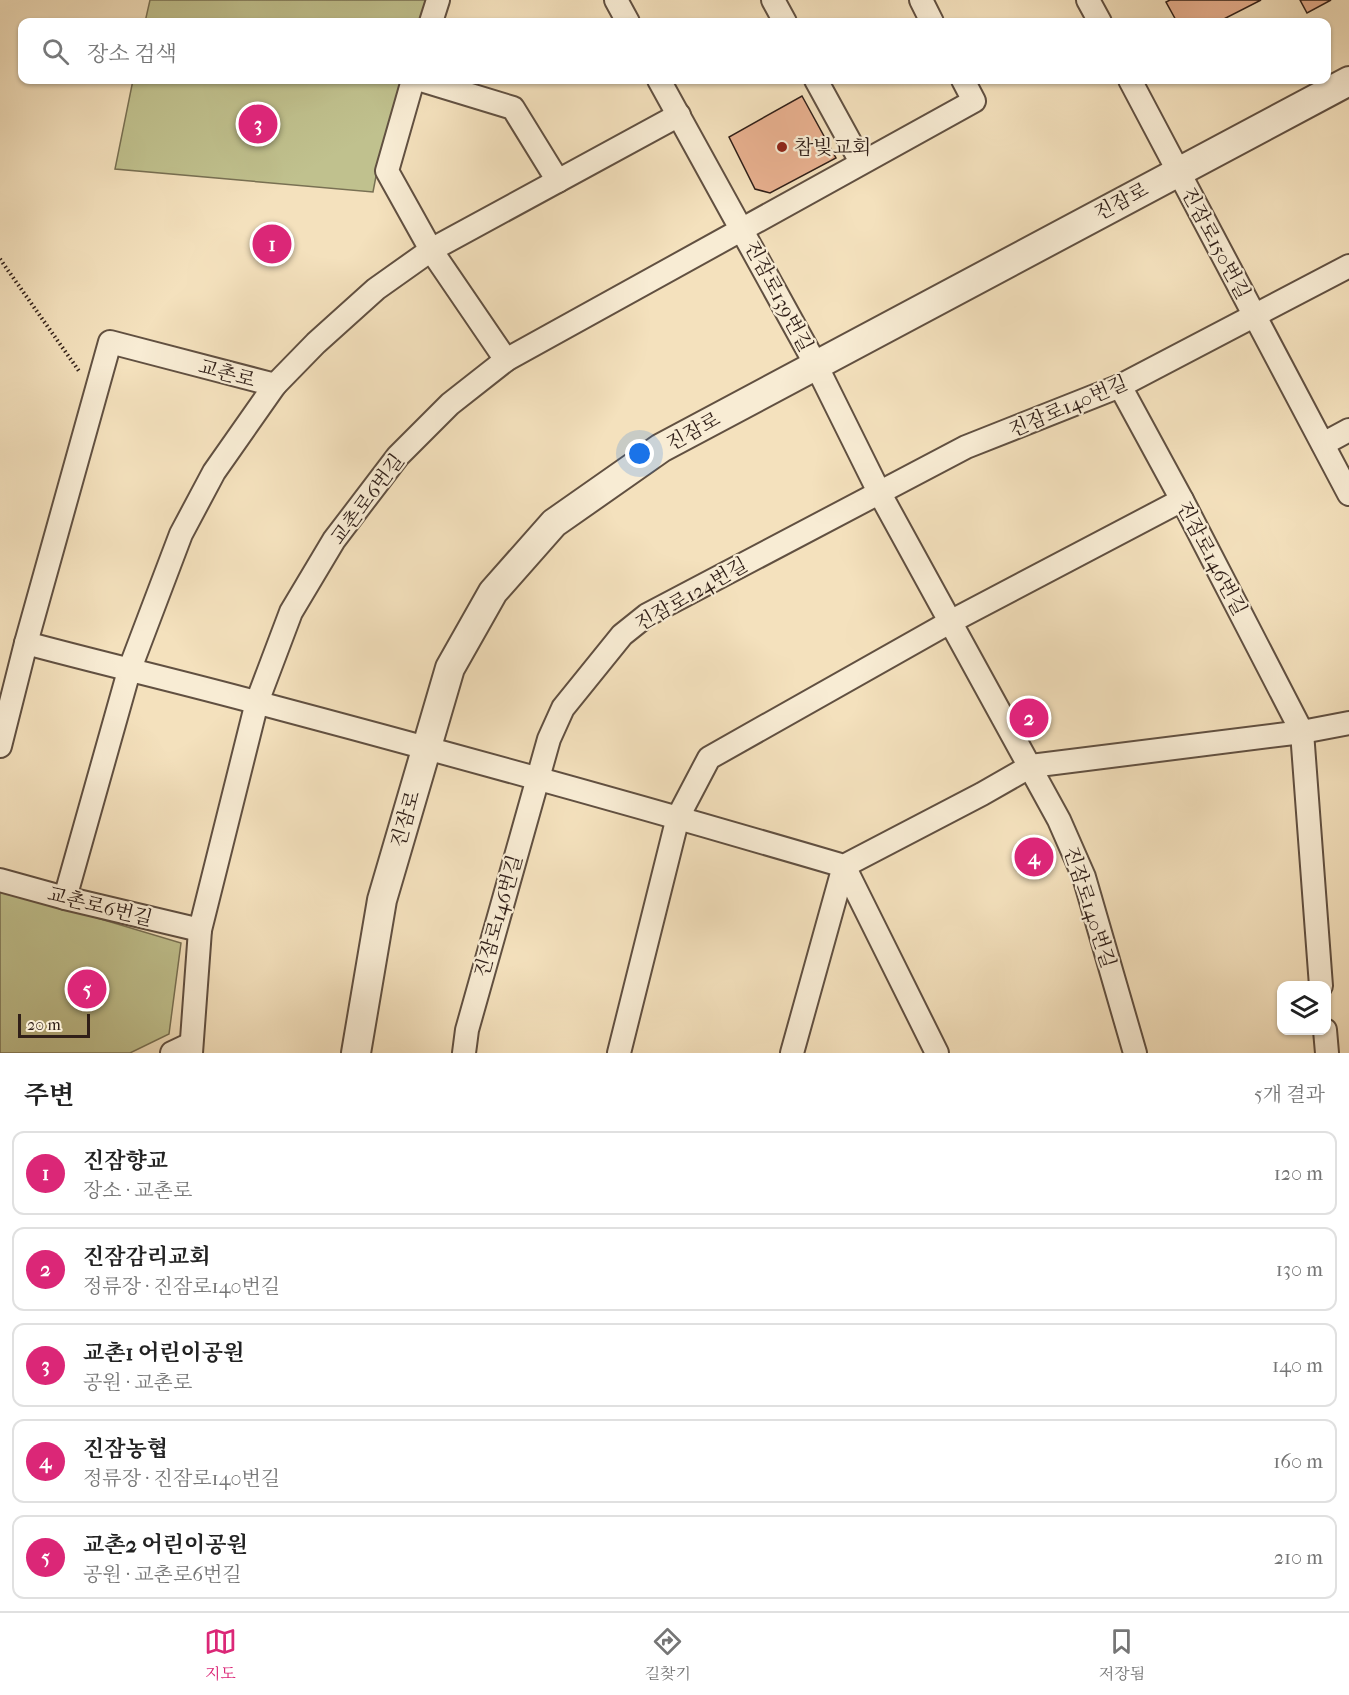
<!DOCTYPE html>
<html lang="ko">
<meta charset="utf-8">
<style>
:root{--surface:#fff;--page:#f6f6f6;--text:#222;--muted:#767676;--line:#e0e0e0;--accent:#db2777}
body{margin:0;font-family:"IM FELL French Canon","Noto Serif KR",serif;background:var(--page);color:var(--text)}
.controls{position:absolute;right:18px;bottom:18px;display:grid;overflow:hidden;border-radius:12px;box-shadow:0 2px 4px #0004}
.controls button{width:54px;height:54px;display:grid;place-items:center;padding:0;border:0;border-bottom:2px solid var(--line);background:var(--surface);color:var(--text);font:30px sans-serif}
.scale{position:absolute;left:18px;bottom:15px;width:72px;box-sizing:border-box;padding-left:6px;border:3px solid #301f18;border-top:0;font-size:16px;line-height:21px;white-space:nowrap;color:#301f18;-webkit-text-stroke:4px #f8ecd4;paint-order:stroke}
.you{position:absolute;left:640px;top:454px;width:21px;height:21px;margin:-15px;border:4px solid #fff;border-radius:50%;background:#1a73e8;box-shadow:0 0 0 9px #1a73e833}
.badge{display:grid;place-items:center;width:39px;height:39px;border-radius:50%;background:var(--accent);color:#fff;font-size:20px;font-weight:700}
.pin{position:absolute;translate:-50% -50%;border:3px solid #fff;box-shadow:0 2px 6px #0006}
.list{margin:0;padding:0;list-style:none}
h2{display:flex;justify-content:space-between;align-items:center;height:78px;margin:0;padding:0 24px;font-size:26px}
h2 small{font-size:20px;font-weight:400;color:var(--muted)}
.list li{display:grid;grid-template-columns:39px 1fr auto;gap:18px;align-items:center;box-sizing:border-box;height:84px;margin:0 12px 12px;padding:0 12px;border:2px solid var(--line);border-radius:12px}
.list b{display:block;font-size:22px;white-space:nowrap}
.list p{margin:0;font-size:20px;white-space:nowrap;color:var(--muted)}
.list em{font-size:20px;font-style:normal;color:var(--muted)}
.icon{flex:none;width:33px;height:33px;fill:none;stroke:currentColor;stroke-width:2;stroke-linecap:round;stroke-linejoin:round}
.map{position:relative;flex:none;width:1349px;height:1053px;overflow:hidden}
.search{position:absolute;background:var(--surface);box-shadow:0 2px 4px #0004;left:18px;right:18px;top:18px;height:66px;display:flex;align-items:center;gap:15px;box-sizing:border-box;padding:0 21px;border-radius:12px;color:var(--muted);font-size:22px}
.sheet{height:558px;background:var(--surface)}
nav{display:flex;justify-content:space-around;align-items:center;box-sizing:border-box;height:84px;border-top:2px solid var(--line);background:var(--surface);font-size:16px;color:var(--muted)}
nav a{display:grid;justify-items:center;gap:3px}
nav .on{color:var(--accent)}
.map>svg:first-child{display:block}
</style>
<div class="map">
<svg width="1349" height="1053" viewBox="0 0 1349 1053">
<rect width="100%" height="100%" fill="#f4e1bd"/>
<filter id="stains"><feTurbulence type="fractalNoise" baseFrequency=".00333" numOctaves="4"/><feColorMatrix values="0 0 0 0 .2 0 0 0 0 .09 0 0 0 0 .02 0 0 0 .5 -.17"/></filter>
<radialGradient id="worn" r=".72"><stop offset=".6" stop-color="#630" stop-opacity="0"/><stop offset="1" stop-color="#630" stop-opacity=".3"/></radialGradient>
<g fill="#c0c18e" stroke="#787053" stroke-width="1.5">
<path d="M 150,0 L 428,0 L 421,22 L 145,22 Z"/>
<path d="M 133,80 L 404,80 L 377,171 L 373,192 L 115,169 Z"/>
<path d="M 0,889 L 181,943 L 169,1034 L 130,1053 L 0,1053 Z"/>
</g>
<g fill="#e8b08f" stroke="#301f18" stroke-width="1.5">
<path d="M 1170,0 L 1261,0 L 1218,22 L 1177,22 L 1166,2 Z"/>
<path d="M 1300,0 L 1331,0 L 1307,13 Z"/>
<path d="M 802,96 L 836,158 L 770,193 L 755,189 L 729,137 Z"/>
</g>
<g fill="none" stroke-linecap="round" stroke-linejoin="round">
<g stroke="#615041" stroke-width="26">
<g id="minor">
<path d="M 616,0 L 628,22"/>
<path d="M 773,0 L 785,22"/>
<path d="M 921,0 L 932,22"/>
<path d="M 1088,0 L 1100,22"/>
<path d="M 431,22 L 438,0"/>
<path d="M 413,80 L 387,171 L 431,250 L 506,360"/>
<path d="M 421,80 L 513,108 L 558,181"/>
<path d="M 659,80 L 816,365 L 879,492 L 1059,820 L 1084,877 L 1135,1053"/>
<path d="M 816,80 L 861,162"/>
<path d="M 1130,80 L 1349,494"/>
<path d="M 1120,386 L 1182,500 L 1302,732 L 1321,986"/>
<path d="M 1323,444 L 1349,430"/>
<path d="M 26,643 C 104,664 182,682 259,703 C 455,755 650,809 844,866 L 982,794 L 1031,766 L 1302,732 L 1349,723"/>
<path d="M 0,746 L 26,643 L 110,342 L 275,385"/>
<path d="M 844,866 L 937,1053"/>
<path d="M 0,880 L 65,898 L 200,930"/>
<path d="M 65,898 L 129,671 L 181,534 L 214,472 L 275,385 L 316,343 L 376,289 L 431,250 L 679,115"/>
<path d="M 1325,1030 L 1327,1053"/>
<path d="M 172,1053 L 191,1044"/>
<path d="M 191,1053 L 200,930 L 257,702 L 291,612 L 334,540 L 398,456 L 450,404 L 506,360 L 974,101 L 963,80"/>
<path d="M 464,1053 L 467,1030 L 549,739 L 563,708 L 622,635 L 647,615 L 966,447 L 1120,386 L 1349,266"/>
<path d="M 619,1053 L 678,817 L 709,758 L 950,622 L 1182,500"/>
<path d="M 792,1053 L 844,866"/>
</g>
</g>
<g stroke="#615041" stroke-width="32">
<path id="tertiary" d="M 356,1053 L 382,900 L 450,668 L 493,592 L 554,523 L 661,448 L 1349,81"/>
</g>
<path stroke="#301f18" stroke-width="4" stroke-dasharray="1.5 3" stroke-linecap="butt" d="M 0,259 L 79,371"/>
<use href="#minor" stroke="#f8ecd4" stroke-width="22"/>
<use href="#tertiary" stroke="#f8ecd4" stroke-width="28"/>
</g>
<circle fill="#8f2418" stroke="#f8ecd4" stroke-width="2" cx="782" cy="147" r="6"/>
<g text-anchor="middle" stroke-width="4.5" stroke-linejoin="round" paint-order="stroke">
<g font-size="20" fill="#301f18" stroke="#f8ecd4" text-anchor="start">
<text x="794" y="154">참빛교회</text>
</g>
<g font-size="20" fill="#301f18" stroke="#f8ecd4">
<text transform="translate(1121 201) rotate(-28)" y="7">진잠로</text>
<text transform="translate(1216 243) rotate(62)" y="7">진잠로150번길</text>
<text transform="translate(779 296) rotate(62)" y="7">진잠로139번길</text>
<text transform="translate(227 373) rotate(15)" y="7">교촌로</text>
<text transform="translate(1068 406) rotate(-23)" y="7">진잠로140번길</text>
<text transform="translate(693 431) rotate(-29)" y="7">진잠로</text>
<text transform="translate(367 499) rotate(-53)" y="7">교촌로6번길</text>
<text transform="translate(1212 558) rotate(62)" y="7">진잠로146번길</text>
<text transform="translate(691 594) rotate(-30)" y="7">진잠로124번길</text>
<text transform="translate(405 819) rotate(-74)" y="7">진잠로</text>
<text transform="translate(100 906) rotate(14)" y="7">교촌로6번길</text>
<text transform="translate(1090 907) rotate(72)" y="7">진잠로140번길</text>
<text transform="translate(498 916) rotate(-74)" y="7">진잠로146번길</text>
</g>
</g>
<rect width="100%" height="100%" filter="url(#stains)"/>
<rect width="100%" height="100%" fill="url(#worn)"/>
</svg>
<div class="controls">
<button><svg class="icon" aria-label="layers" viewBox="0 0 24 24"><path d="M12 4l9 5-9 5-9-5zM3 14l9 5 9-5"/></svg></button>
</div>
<div class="scale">20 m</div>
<div class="you"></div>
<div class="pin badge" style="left:272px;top:244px">1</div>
<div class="pin badge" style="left:1029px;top:718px">2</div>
<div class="pin badge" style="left:258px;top:124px">3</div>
<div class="pin badge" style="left:1034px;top:857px">4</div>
<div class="pin badge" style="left:87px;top:989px">5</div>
<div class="search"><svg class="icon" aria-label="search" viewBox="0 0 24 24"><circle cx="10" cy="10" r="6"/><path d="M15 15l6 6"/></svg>장소 검색</div>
</div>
<section class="sheet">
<h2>주변<small>5개 결과</small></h2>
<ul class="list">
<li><span class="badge">1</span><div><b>진잠향교</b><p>장소 · 교촌로</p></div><em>120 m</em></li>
<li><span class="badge">2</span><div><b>진잠감리교회</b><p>정류장 · 진잠로140번길</p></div><em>130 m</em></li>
<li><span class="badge">3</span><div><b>교촌1 어린이공원</b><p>공원 · 교촌로</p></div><em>140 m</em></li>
<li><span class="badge">4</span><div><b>진잠농협</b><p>정류장 · 진잠로140번길</p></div><em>160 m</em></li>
<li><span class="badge">5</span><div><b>교촌2 어린이공원</b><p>공원 · 교촌로6번길</p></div><em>210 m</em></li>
</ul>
</section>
<nav>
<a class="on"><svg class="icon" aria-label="map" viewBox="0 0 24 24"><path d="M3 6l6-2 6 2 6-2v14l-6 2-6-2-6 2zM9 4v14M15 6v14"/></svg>지도</a>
<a><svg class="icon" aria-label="directions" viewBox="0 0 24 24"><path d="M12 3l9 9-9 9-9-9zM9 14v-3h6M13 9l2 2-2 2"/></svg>길찾기</a>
<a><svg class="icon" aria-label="saved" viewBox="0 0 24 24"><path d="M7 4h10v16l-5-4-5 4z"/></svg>저장됨</a>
</nav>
